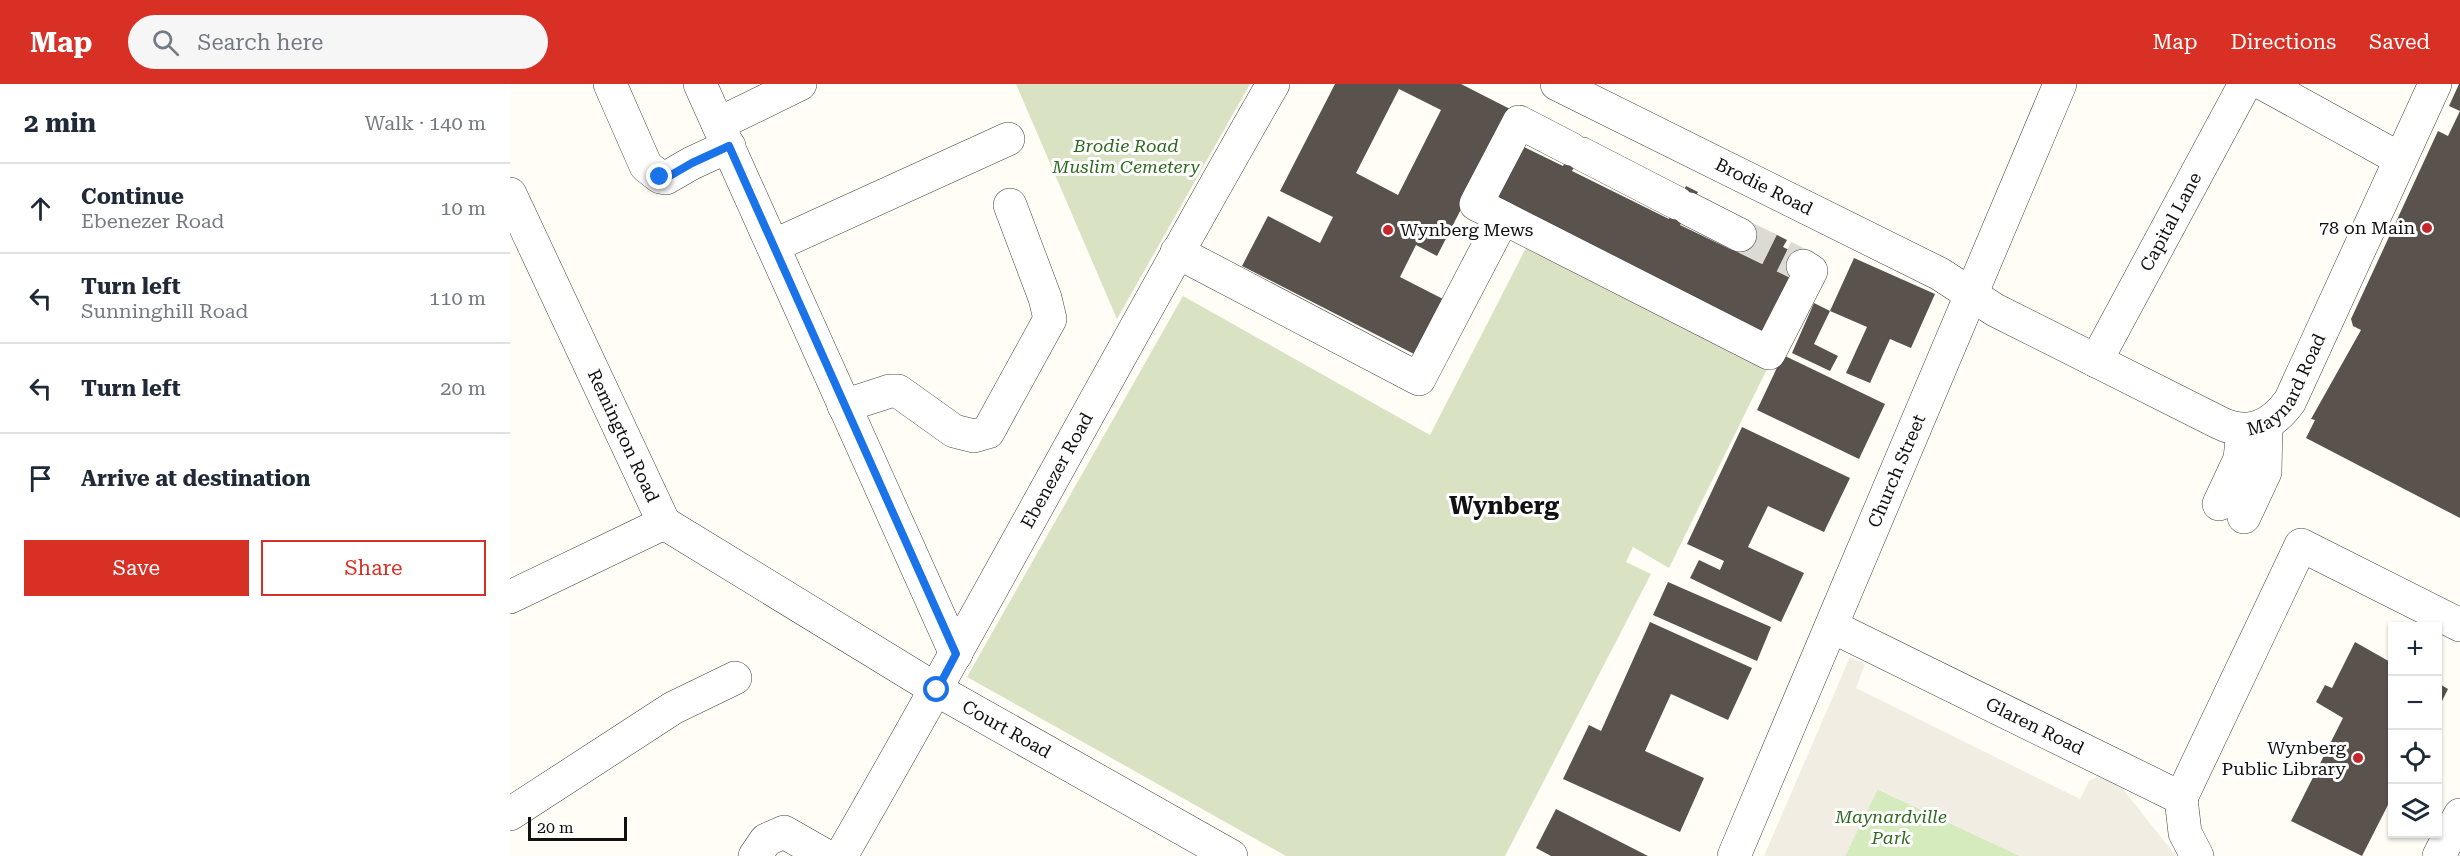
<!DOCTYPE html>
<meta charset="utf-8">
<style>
:root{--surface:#fff;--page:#f6f6f7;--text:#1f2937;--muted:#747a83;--line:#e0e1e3;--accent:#d93025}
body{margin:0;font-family:"Roboto Serif",serif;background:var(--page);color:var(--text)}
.controls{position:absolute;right:18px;bottom:18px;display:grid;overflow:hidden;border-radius:0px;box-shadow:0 2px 4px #0004}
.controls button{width:54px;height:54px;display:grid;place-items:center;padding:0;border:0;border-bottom:2px solid var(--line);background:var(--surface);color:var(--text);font:30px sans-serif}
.scale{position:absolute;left:18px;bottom:15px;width:99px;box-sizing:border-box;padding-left:6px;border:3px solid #111;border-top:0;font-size:16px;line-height:21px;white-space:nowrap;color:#111;-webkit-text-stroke:4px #fff;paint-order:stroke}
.stop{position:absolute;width:18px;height:18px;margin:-14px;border:4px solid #1a73e8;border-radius:50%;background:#fff}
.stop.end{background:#1a73e8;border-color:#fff;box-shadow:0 2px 6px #0008}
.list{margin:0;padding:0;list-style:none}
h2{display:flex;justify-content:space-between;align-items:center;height:78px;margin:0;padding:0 24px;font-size:26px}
h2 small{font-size:20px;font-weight:400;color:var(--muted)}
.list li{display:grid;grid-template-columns:39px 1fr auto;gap:18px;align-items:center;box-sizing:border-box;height:90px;padding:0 24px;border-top:2px solid var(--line)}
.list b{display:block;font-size:22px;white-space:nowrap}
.list p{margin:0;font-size:20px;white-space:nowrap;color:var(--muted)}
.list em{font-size:20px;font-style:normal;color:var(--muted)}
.actions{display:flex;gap:12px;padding:18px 24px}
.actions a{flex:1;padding:14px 0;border:2px solid var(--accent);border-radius:0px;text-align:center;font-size:21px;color:var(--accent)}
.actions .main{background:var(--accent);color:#fff}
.icon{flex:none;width:33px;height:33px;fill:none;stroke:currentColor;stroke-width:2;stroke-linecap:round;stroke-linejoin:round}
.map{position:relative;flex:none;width:1950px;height:772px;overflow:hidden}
header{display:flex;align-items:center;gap:36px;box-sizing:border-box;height:84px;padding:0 30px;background:var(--accent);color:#fff}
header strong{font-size:28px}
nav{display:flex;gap:33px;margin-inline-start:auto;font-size:21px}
.search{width:420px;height:54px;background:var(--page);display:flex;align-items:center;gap:15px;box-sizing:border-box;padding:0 21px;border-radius:33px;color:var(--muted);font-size:22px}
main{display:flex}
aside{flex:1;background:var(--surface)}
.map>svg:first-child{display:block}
</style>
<header>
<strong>Map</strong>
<div class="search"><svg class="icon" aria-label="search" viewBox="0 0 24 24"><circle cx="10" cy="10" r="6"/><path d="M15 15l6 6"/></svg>Search here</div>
<nav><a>Map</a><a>Directions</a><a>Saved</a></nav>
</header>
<main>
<aside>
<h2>2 min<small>Walk · 140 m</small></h2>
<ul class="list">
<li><svg class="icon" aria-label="ahead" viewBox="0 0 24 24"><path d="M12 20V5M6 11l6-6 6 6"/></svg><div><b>Continue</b><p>Ebenezer Road</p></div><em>10 m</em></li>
<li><svg class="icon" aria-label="left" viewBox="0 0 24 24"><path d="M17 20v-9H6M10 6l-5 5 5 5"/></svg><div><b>Turn left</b><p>Sunninghill Road</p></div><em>110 m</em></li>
<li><svg class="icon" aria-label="left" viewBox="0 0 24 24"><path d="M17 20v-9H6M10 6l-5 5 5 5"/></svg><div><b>Turn left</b></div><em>20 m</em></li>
<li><svg class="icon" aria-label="arrive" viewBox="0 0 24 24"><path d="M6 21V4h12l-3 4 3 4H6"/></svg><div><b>Arrive at destination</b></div></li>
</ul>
<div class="actions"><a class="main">Save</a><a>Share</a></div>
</aside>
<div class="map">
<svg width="1950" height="772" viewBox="0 0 1950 772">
<rect width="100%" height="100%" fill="#fffdf5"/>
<path fill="#d5ebbd" d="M 1367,705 L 1510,772 L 1335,772 Z"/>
<g fill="#d9e3c4">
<path d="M 506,0 L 740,0 L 607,235 Z"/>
<path d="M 1016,164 L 1258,283 L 1159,484 L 1123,463 L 1116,478 L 1141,490 L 995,772 L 776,772 L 457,593 L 673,212 L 920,351 Z"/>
</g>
<path fill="#f1ede2" d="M 1340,573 L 1355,580 L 1346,604 L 1570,715 L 1579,697 L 1585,694 L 1591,694 L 1612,704 L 1666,772 L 1510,772 L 1368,705 L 1335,772 L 1254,772 Z"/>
<g fill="#5a524d" fill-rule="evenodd">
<path d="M 825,0 L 951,0 L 1002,26 L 927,172 L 906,161 L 890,193 L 933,215 L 904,270 L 732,182 L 758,132 L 810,159 L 823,133 L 770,107 ZM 889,5 L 931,26 L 888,111 L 846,89 Z"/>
<path d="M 1949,0 L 1950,0 L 1950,27 L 1939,22 Z"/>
<path d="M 1950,27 L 1950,434 L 1796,354 L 1805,336 L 1801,335 L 1851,246 L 1843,242 L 1841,235 L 1928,47 L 1938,52 Z"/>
<path d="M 1068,52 L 1078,57 L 1062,87 L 1159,135 L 1176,102 L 1188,108 L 1170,141 L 1222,166 L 1233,144 L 1259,157 L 1263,149 L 1277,156 L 1273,163 L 1297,175 L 1256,255 L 982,114 L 1010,61 L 1053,82 Z"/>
<path d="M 1344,174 L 1425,210 L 1401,264 L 1380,255 L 1360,299 L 1336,289 L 1357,243 L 1320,227 Z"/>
<path d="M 1304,219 L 1320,227 L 1304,260 L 1328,272 L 1320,287 L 1282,269 Z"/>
<path d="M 1273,271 L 1375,320 L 1349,375 L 1247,326 Z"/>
<path d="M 1232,343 L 1340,394 L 1314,448 L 1258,422 L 1238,463 L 1294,489 L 1271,538 L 1180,494 L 1189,476 L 1210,486 L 1214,477 L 1177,460 Z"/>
<path d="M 1158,498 L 1261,543 L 1247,577 L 1143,531 Z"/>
<path d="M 1140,538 L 1242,584 L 1218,636 L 1161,610 L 1135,667 L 1194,694 L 1170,748 L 1053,695 L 1079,641 L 1091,647 Z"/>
<path d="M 1845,558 L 1882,579 L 1882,713 L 1852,772 L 1781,737 L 1833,634 L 1806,618 L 1815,601 L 1822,604 Z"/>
<path d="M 1928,599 L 1938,605 L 1928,625 Z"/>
<path d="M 1046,725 L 1138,772 L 1041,772 L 1026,764 Z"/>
</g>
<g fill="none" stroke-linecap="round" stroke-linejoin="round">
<path stroke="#dbdad3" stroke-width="33" stroke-dasharray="33 16" stroke-linecap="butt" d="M 1230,151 L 1293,182"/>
<g stroke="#444" stroke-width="34">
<g id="minor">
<path d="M 100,0 L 136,82 L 150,93 L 156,94 L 182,79 L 219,62"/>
<path d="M 190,0 L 446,570"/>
<path id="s1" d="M 1047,0 L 1430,190 L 1485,226 L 1710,339 C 1739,353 1762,342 1780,317 L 1925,0"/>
<path d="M 1754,0 L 1890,75"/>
<path d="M 208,40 L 290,0"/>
<path d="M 1061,65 L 1009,38 L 966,120 L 1259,269 L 1301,187 L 1293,182"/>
<path d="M 1072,70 L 1167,119"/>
<path id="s2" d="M 0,110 L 154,439"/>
<path d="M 1179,125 L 1230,151"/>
<path d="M 263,162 L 498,55"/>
<path d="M 667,168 L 909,295 L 993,134"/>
<path id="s3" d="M 1586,277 L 1735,0"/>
<path d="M 334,322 L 380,307 L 388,307 L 444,347 L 464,352 L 478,348 L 540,235 L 535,214 L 500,121"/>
<path d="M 1709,420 L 1730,375 L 1733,346"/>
<path d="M 1734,433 L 1755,388 L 1756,340"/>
<path id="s4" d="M 154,439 L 427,606 L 721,772"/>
<path d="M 0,513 L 154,439"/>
<path id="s5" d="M 1323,543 L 1671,714 L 1675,749 L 1687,772"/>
<path d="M 1671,714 L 1791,461 L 1950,541"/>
<path d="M 0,730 L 163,624 L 225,594"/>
<path d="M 245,772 L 256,756 L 274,748 L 316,772"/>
<path id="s6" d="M 331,772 C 478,517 616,256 763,0"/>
<path id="s7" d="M 1224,772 L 1550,0"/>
<path d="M 1929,772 L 1950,731"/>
</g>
</g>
<use href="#minor" stroke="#fff" stroke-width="33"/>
</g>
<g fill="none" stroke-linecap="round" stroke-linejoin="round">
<path stroke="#1a73e8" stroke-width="8" d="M 150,93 L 156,94 L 182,79 L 219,62 L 446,570 L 427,606"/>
</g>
<g fill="#c4262e" stroke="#fff" stroke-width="2">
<circle cx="1917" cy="144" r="6"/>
<circle cx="878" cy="146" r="6"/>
<circle cx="1848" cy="674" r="6"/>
</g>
<g text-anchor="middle" stroke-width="6" stroke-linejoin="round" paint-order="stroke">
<g font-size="18" font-style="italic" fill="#2f6b1f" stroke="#fff">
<text x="616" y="68">Brodie Road<tspan x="616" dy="21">Muslim Cemetery</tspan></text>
<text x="1381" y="739">Maynardville<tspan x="1381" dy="21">Park</tspan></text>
</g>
<g font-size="18" fill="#111" stroke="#fff">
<text dy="6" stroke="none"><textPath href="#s1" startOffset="231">Brodie Road</textPath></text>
<text dy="6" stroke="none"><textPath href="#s3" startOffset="158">Capital Lane</textPath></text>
<text dy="6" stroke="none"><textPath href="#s1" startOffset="836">Maynard Road</textPath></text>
<text dy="6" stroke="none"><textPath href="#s2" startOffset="267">Remington Road</textPath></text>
<text dy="6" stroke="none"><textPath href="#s6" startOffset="442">Ebenezer Road</textPath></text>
<text dy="6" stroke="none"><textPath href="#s7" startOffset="418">Church Street</textPath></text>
<text dy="6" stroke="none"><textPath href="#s5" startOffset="225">Glaren Road</textPath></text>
<text dy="6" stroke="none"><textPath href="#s4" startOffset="400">Court Road</textPath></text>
</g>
<g font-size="18" fill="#111" stroke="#fff" text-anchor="end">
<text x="1905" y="150">78 on Main</text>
<text x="890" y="152" text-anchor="start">Wynberg Mews</text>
<text x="1836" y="670">Wynberg<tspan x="1836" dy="21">Public Library</tspan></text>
</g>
<g font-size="24" font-weight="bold" fill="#111" stroke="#fff">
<text x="994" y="430">Wynberg</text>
</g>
</g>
</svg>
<div class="controls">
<button>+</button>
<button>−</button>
<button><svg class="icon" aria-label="locate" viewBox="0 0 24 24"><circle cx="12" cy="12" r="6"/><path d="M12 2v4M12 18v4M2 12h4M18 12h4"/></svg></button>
<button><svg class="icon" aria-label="layers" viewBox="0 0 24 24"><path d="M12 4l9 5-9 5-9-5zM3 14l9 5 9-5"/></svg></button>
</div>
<div class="scale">20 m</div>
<div class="stop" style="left:427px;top:606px"></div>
<div class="stop end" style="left:150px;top:93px"></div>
</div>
</main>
